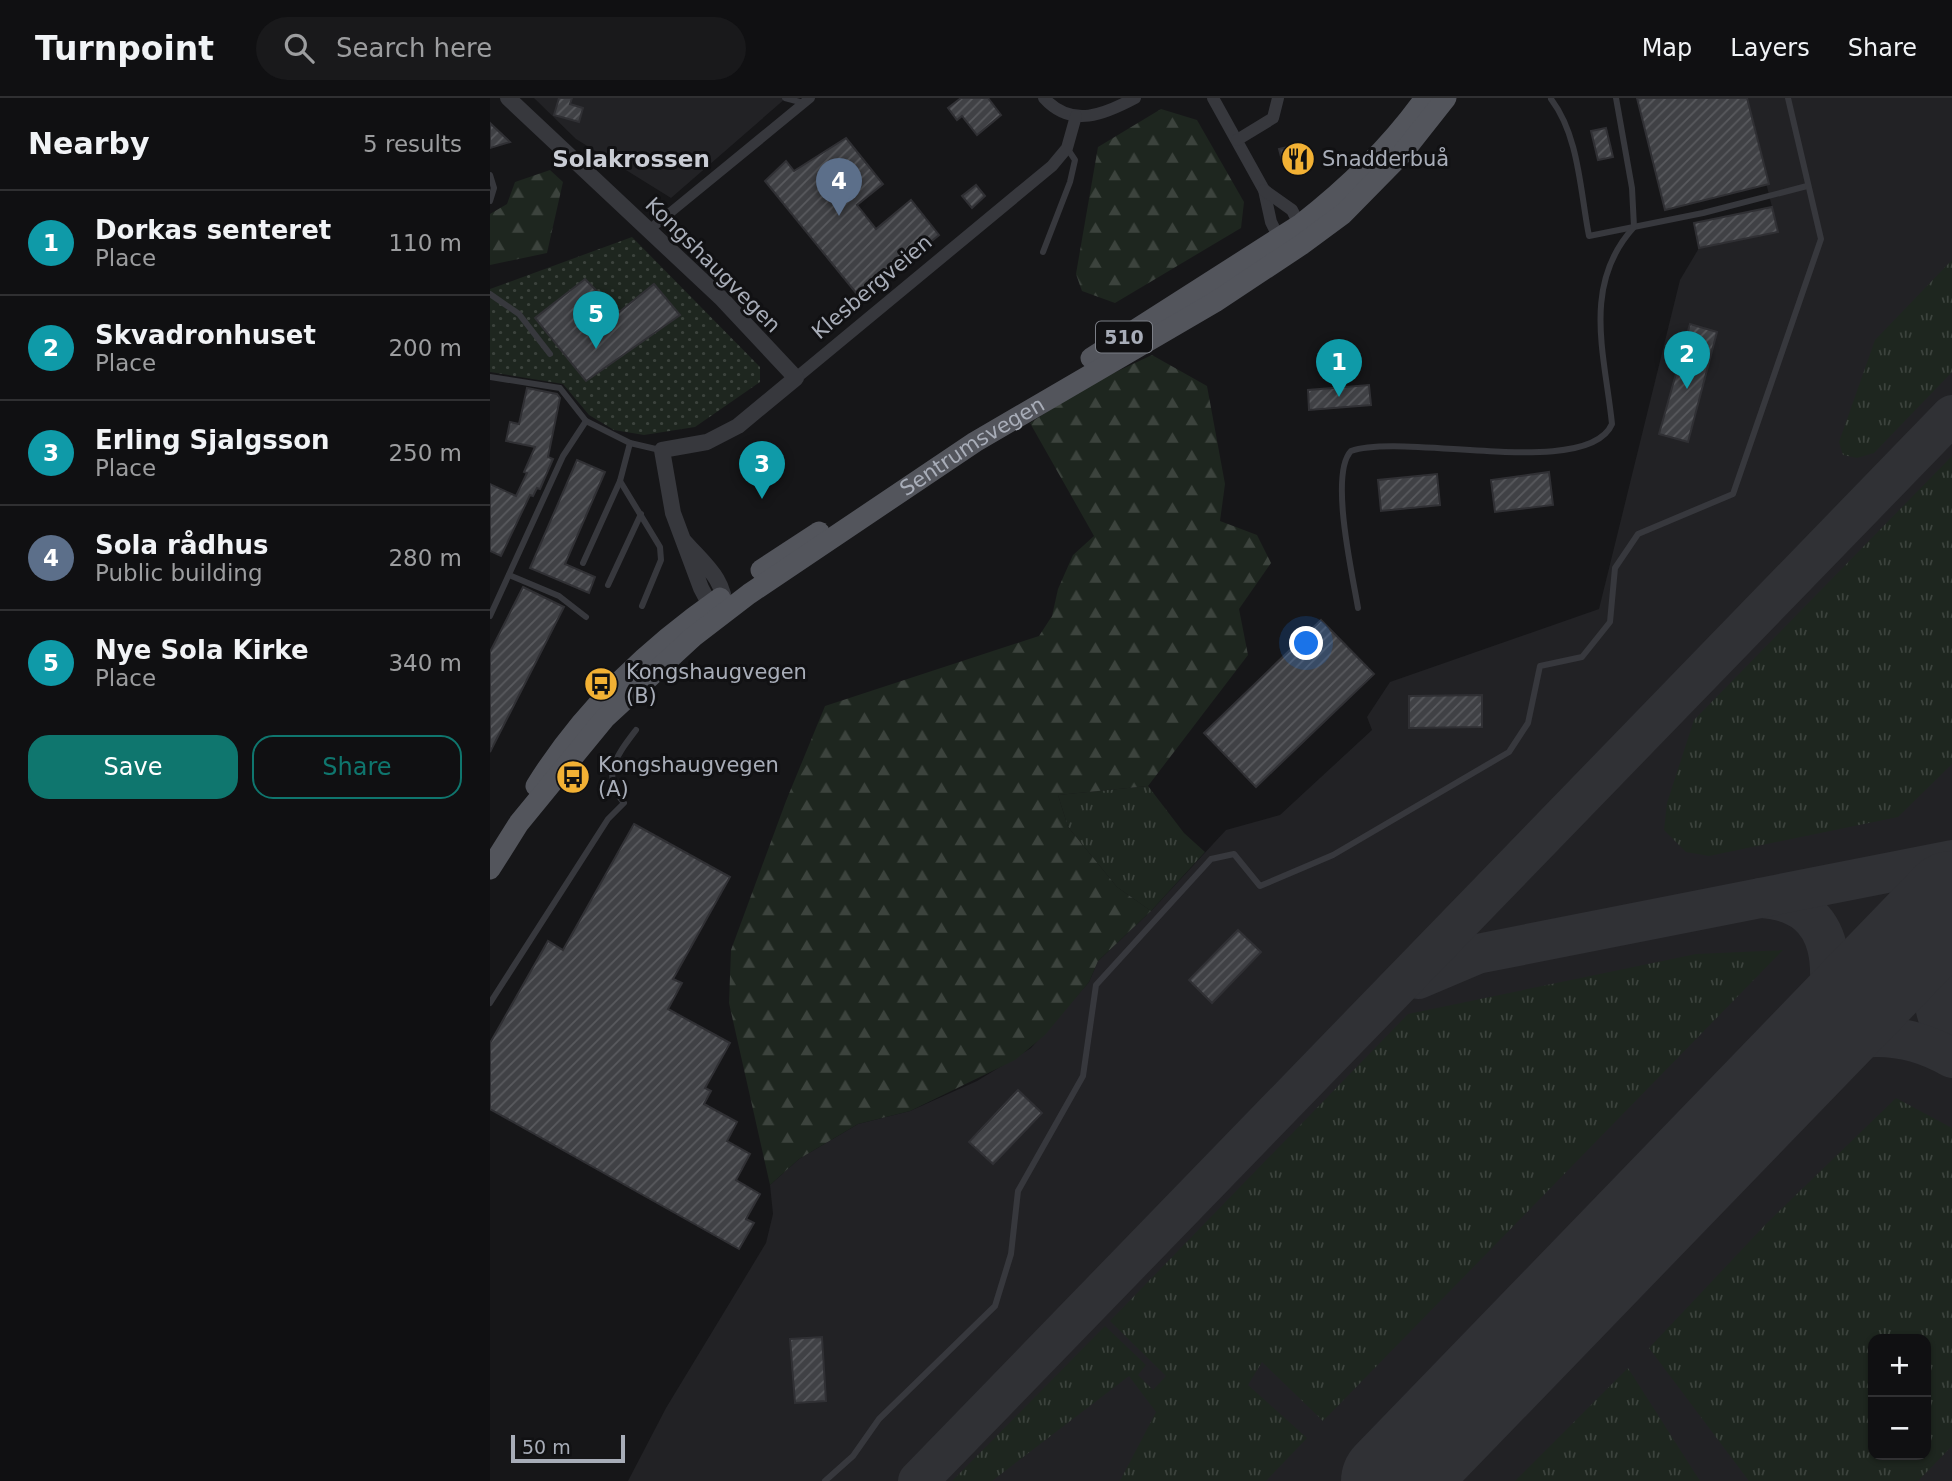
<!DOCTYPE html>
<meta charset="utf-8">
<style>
:root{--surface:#101012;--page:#19191b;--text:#f1f3f6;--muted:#9c9d9f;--line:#303032;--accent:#0f766e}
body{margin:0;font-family:"DejaVu Sans",sans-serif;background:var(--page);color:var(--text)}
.controls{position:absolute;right:21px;bottom:21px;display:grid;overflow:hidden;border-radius:14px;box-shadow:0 2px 5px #0004}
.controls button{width:63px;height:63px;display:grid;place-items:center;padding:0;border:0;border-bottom:2px solid var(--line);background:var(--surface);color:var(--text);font:35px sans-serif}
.scale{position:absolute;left:21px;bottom:18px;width:114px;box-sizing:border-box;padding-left:7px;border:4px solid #a8adb8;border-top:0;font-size:19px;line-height:24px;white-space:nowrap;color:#a8adb8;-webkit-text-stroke:5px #111113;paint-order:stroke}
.you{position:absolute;left:817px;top:546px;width:24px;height:24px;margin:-18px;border:5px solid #fff;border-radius:50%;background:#1a73e8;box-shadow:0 0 0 10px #1a73e833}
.badge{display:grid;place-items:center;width:46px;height:46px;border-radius:50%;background:var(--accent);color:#fff;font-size:23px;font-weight:700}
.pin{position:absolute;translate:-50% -58px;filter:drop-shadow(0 2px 4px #0008)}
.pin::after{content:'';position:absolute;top:37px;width:24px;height:21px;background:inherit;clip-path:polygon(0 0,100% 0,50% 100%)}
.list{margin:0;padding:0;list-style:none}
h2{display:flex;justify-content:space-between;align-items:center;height:91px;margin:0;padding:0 28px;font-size:30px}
h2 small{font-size:23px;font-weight:400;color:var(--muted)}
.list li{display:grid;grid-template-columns:46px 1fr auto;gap:21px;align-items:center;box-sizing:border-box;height:105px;padding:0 28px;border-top:2px solid var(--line)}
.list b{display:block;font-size:26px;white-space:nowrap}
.list p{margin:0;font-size:23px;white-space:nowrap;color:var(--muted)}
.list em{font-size:23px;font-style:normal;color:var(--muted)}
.actions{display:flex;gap:14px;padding:21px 28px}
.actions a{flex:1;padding:16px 0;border:2px solid var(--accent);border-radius:21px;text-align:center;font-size:24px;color:var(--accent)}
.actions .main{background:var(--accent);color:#fff}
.icon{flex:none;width:38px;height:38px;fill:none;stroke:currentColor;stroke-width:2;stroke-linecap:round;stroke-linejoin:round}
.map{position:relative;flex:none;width:1462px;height:1383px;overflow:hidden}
header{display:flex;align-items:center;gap:42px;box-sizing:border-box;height:98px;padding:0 35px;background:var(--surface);border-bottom:2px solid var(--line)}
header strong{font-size:33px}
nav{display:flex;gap:38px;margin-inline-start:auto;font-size:24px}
.search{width:490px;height:63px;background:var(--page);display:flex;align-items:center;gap:18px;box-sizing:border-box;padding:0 24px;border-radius:38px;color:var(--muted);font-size:26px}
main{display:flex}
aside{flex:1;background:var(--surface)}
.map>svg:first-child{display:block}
</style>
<header>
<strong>Turnpoint</strong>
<div class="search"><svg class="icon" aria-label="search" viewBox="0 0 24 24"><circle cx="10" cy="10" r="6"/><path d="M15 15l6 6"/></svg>Search here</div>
<nav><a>Map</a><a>Layers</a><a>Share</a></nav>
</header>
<main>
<aside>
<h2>Nearby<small>5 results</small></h2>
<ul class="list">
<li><span class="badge" style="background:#0f9aa8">1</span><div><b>Dorkas senteret</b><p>Place</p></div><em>110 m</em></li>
<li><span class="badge" style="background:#0f9aa8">2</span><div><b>Skvadronhuset</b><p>Place</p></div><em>200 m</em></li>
<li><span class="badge" style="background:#0f9aa8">3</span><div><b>Erling Sjalgsson</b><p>Place</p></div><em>250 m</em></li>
<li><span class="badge" style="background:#5c6f8a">4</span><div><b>Sola rådhus</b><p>Public building</p></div><em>280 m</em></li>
<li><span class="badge" style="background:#0f9aa8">5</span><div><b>Nye Sola Kirke</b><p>Place</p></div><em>340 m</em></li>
</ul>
<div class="actions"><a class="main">Save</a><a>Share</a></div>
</aside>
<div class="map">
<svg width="1462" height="1383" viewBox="0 0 1462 1383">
<defs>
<pattern id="grass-tufts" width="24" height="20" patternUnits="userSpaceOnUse" patternTransform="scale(1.75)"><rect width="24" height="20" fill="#1e261f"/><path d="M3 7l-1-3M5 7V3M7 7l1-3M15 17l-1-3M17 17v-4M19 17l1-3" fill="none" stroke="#3c433d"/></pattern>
<pattern id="forest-firs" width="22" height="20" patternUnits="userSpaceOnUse" patternTransform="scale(1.75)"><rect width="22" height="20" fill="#1e261f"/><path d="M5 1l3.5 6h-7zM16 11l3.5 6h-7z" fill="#3c433d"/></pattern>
<pattern id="park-dots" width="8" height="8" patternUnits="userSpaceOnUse" patternTransform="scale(1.75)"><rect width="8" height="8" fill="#1e261f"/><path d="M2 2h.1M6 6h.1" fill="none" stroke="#3c433d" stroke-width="1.8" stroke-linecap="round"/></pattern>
<pattern id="building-hatch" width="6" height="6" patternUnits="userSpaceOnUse" patternTransform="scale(1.75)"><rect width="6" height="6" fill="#404145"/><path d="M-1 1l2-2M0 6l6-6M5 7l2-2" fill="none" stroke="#595a5e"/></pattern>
</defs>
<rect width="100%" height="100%" fill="#161618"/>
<g fill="#222225" fill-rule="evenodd">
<path d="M 44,0 L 296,0 L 181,100 L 86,41 Z"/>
<path d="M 1255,0 L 1462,0 L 1462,1383 L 138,1383 L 176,1310 L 276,1145 L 283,1116 L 280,1087 L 309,1061 L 368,1026 L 420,1013 L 487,983 L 541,950 L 599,884 L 608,863 L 661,813 L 736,732 L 790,717 L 882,632 L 877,619 L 900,584 L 1109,511 L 1190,182 L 1209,150 L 1282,109 ZM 1383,1241 L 1436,1241 L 1436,1357 L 1383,1357 Z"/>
</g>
<g fill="url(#grass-tufts)" fill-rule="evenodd">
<path d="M 1462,162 L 1462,274 L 1384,355 L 1367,360 L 1353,357 L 1349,344 L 1385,242 Z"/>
<path d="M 1462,358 L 1462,666 L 1408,719 L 1219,758 L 1196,754 L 1174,732 L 1177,705 L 1204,622 Z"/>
<path d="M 658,688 L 694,735 L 715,754 L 661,813 L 627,789 L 578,729 L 568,697 Z"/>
<path d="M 1293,852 L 833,1323 L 772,1264 L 758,1287 L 817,1340 L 776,1383 L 630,1383 L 666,1314 L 639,1278 L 502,1383 L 462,1383 L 615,1228 L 656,1267 L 648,1277 L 663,1292 L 676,1278 L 620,1223 L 918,916 L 1206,856 Z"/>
<path d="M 1406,1000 L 1462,1030 L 1462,1348 L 1428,1383 L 1259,1383 L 1159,1250 L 1276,1126 ZM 1383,1241 L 1436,1241 L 1436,1357 L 1383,1357 Z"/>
<path d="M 1138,1270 L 1210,1383 L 1025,1383 Z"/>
</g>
<g fill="url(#forest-firs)">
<path d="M 671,11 L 707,22 L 754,104 L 751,130 L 625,205 L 592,193 L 586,176 L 608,49 Z"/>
<path d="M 60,72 L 73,84 L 57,155 L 0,167 L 0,116 L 17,106 L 25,84 Z"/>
<path d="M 662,257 L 717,288 L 735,386 L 730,423 L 767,437 L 781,465 L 749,511 L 758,557 L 658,688 L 568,697 L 578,729 L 627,789 L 661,813 L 608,863 L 599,884 L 555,937 L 525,962 L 420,1013 L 368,1026 L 309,1061 L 280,1087 L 239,905 L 241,852 L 296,703 L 335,608 L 549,538 L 562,518 L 568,491 L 583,457 L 604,438 L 540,325 L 600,286 Z"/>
</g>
<path fill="url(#park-dots)" d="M 142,139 L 270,269 L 270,284 L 205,329 L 154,337 L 124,332 L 99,317 L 73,286 L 0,274 L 0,191 Z"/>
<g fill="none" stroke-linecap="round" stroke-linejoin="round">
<g stroke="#303135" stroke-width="40">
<path d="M 1271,800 C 1352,805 1346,879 1331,939"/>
<path d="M 1462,808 C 1436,851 1435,907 1462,950"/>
<path d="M 928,881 L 987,856 L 1462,762"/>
<path d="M 1301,971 C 1348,931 1410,930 1462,960"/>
<path d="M 428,1383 L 1462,317"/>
</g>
<path stroke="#303135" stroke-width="102" d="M 902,1383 L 1462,804"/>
</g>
<g fill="url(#building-hatch)" stroke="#303034" stroke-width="2">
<path d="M 69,0 L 82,0 L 80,6 L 93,10 L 89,24 L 64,17 Z"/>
<path d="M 471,0 L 498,0 L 511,17 L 487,37 L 472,18 L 467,22 L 458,10 Z"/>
<path d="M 1147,0 L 1257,0 L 1279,86 L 1175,112 Z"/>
<path d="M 0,25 L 20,44 L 0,50 Z"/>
<path d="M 1116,30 L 1123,59 L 1108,62 L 1101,33 Z"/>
<path d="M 356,40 L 393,86 L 367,107 L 386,131 L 421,102 L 449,137 L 371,201 L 275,83 L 296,63 L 304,73 Z"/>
<path d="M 807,47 L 810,62 L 793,66 L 789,51 Z"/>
<path d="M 486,87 L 495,98 L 482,110 L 472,98 Z"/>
<path d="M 1282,109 L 1288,134 L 1209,150 L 1204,125 Z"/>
<path d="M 95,181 L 128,215 L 164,186 L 190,217 L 96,283 L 45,220 Z"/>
<path d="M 1200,226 L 1227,234 L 1198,344 L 1169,336 Z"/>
<path d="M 879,287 L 881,307 L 819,312 L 818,292 Z"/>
<path d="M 37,290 L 67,296 L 70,300 L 58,359 L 63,361 L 50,391 L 47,390 L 43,398 L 40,397 L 11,458 L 0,453 L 0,386 L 26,398 L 37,375 L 34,374 L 45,349 L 16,343 L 20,324 L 29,326 Z"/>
<path d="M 87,362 L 115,374 L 75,466 L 105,479 L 99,495 L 40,470 Z"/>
<path d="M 1059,374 L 1063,407 L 1005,414 L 1001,382 Z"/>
<path d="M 947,376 L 950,407 L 891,413 L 888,382 Z"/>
<path d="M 33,489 L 74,509 L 0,654 L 0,554 Z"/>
<path d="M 831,522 L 884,576 L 766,689 L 714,635 Z"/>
<path d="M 992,597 L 992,629 L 919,630 L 919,598 Z"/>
<path d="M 144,726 L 240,779 L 183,881 L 192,885 L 178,911 L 240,945 L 215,990 L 221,993 L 214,1006 L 247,1024 L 237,1043 L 260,1056 L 246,1082 L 270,1096 L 256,1121 L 264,1125 L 249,1151 L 0,1011 L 0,945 L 58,843 L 73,852 Z"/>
<path d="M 748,832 L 771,854 L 722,905 L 699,882 Z"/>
<path d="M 528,992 L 552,1015 L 503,1066 L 479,1044 Z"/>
<path d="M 332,1239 L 336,1303 L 305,1305 L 300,1241 Z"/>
</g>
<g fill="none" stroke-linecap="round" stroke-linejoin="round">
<g stroke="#37383d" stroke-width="6">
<path d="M 295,0 L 314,5"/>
<path d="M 1061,1 C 1089,38 1090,92 1099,138 L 1213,115 L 1317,88"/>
<path d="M 0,77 L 4,90 L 0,103"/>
<path d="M 553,154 L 580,84 L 585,62 L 577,50"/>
<path d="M 0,196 L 29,216 L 60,256"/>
<path d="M 0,279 L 70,290 L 96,323 L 140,345"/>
<path d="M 130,383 L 170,449 L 171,462 L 152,508"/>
<path d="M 93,465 L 130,383 L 140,345 L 170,352"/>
<path d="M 19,477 L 69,498 L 96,519"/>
<path d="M 118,487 L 151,416"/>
<path d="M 868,510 C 863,479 839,376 861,353 C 914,334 1098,382 1122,326 C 1115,257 1091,187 1144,129 L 1142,90 L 1126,0"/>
<path d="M 0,518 L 73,358 L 96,323"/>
<path d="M 0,905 L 118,721 L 134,705 C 110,678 127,657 146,632"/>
<path d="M 335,1383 L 363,1358 L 389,1321 L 505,1208 L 521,1156 L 528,1093 L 593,978 L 606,887 L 721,761 L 744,756 L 770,788 L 843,757 L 1019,654 L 1038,625 L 1050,568 L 1092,559 L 1120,524 L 1125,470 L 1148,436 L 1243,396 L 1331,141 L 1298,0"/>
</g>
<path stroke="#37383d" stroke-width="10" d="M 159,132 L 320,0"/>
<g stroke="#37383d" stroke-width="12">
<path d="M 554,0 C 582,31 615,16 645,0"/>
<path d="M 723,0 L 774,92 L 781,124 L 789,140 L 793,141"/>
<path d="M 747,42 L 783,20 L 788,0"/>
<path d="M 774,92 L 802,112 L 811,130"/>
<path d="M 306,280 L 562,68 L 577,50 L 586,18"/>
</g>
<path stroke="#37383d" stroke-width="16" d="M 18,0 L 232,201 L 306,280 L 248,328 L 217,344 L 172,352 L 183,415 L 211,490 L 220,507 L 235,514 C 236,481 214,466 194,443"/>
<g stroke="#53555c" stroke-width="21">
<path d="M 601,260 L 811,126 C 857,90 901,48 935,0"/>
<path d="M 271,472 L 329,434"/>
<path d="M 46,688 C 93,612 157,551 230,500"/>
<path id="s1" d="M 0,771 L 29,725 L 115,620 L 203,539 L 259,496 L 485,344 L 725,204 L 811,147 L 853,116 L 911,57 L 956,0"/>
</g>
</g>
<defs>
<g id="restaurant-disc" transform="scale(1.75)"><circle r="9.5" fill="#f2b134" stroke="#111113"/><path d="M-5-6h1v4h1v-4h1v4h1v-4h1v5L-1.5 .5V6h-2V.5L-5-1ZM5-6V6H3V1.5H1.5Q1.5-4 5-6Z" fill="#111"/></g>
<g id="bus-disc" transform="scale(1.75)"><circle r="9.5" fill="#f2b134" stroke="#111113"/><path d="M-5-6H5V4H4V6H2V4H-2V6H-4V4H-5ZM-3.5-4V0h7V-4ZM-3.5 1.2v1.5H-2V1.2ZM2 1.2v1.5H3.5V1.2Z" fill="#111"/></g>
</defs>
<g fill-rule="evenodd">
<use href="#restaurant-disc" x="808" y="61"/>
<use href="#bus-disc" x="111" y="586"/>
<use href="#bus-disc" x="83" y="679"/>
</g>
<g text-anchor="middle" stroke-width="6" stroke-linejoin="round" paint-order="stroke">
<rect fill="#111113" stroke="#7b7e86" stroke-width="2" x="606" y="223.5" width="56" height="31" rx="5"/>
<g font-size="19" font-weight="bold" fill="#a8adb8">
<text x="634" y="246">510</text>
</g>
<g font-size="21" fill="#a8adb8" stroke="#111113" text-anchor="start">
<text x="832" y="68">Snadderbuå</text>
<text x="136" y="581">Kongshaugvegen<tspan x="136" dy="24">(B)</tspan></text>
<text x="108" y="674">Kongshaugvegen<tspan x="108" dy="24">(A)</tspan></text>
</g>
<g font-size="21" fill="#a8adb8" stroke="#111113">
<text transform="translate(223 167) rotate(45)" y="7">Kongshaugvegen</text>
<text transform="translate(382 189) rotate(-40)" y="7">Klesbergveien</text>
<text dy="7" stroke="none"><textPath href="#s1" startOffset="648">Sentrumsvegen</textPath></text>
</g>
<g font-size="23" font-weight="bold" fill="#c9ccd4" stroke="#111113">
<text x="141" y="69">Solakrossen</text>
</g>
</g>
</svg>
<div class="controls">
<button>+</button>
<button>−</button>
</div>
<div class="scale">50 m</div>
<div class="you"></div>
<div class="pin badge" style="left:849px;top:299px;background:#0f9aa8">1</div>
<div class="pin badge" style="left:1197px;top:291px;background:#0f9aa8">2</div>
<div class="pin badge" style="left:272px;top:401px;background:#0f9aa8">3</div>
<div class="pin badge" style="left:349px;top:118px;background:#5c6f8a">4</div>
<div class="pin badge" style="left:106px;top:251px;background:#0f9aa8">5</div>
</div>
</main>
